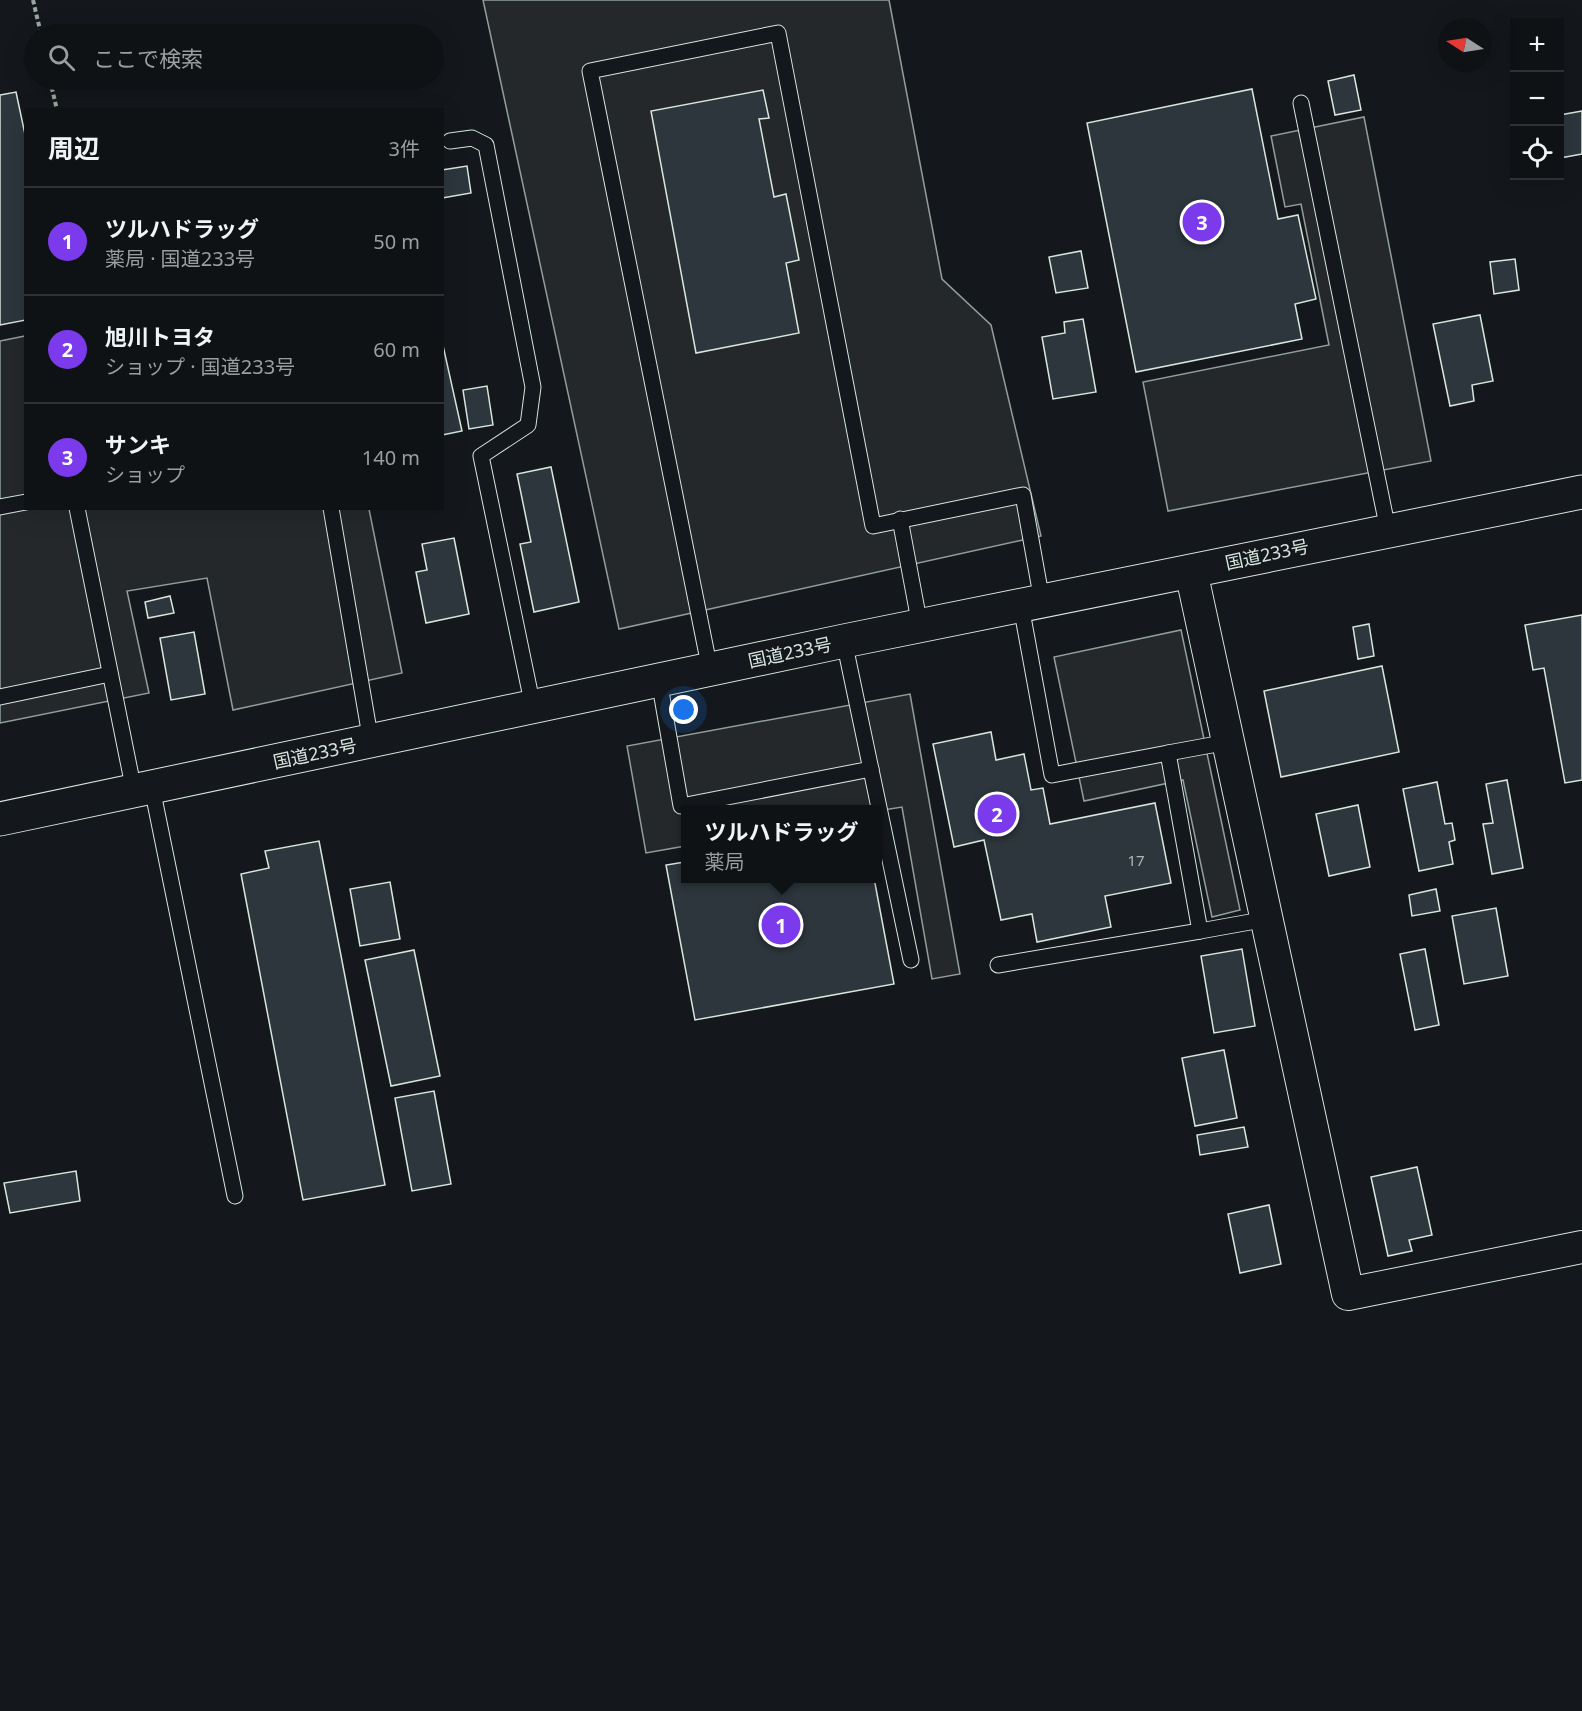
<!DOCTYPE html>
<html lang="ja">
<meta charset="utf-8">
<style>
:root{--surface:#0f1215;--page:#1d2022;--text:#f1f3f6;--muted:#9b9ea0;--line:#2f3234;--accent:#7c3aed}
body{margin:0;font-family:"Noto Sans","Noto Sans JP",sans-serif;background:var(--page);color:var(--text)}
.controls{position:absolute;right:18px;top:18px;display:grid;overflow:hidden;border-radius:0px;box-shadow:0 6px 24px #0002}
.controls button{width:54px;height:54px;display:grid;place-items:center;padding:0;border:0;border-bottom:2px solid var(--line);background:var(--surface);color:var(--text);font:30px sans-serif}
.compass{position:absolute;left:1438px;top:18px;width:54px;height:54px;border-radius:50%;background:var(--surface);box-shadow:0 6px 24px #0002;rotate:282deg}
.you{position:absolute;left:684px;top:710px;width:21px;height:21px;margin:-15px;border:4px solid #fff;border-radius:50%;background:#1a73e8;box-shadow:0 0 0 9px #1a73e833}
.badge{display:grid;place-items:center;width:39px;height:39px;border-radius:50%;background:var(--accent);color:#fff;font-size:20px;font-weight:700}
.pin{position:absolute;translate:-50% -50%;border:3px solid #fff;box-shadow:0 2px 6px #0006}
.popup{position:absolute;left:681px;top:805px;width:201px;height:78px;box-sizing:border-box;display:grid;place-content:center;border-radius:0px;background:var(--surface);filter:drop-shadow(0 2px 4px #0005);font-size:20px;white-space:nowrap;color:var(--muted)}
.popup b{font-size:22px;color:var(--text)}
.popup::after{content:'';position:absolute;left:50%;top:100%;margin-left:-12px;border:12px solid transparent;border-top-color:var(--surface)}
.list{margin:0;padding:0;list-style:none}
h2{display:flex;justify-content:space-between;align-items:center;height:78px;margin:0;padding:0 24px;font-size:26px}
h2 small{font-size:20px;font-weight:400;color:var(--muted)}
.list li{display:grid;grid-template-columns:39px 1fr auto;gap:18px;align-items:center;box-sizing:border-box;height:108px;padding:0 24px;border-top:2px solid var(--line)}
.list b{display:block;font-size:22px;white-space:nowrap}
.list p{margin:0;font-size:20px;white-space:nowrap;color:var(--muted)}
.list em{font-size:20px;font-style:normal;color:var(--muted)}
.icon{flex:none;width:33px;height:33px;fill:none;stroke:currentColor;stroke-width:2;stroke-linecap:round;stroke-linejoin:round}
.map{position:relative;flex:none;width:1582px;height:1711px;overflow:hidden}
.search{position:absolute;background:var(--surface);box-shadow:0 6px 24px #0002;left:24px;top:24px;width:420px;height:66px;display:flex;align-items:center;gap:15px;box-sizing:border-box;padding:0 21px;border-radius:33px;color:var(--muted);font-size:22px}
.panel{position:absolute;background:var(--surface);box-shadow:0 6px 24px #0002;left:24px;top:108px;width:420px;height:402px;border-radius:0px}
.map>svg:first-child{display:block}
</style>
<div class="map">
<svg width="1582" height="1711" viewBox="0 0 1582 1711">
<rect width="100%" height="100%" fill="#14181c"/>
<g fill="#24282b" stroke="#939e99" stroke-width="1.5">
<path d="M 483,0 L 889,0 L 942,279 L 991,325 L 1041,536 L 619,629 Z"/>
<path d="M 1364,117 L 1431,461 L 1168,511 L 1143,382 L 1329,345 L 1301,204 L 1285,207 L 1271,136 Z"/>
<path d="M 25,336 L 26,508 L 369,509 L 402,673 L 233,710 L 207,578 L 127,591 L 149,693 L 0,723 L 0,341 Z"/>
<path d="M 1181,630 L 1240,910 L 1212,917 L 1183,780 L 1084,801 L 1054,657 Z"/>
<path d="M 910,694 L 960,974 L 932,979 L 902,807 L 877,811 L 685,810 L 685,846 L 646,853 L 627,746 Z"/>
</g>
<g fill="#2c363c" stroke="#d8e6dc" stroke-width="1.5">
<path d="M 1354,75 L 1361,110 L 1335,115 L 1328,81 Z"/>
<path d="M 1252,89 L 1278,219 L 1298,215 L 1316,299 L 1295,304 L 1302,339 L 1136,372 L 1087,123 Z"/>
<path d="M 763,90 L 769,118 L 759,119 L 774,197 L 786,194 L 799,260 L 786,263 L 799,333 L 696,353 L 651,111 Z"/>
<path d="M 16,92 L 26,139 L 26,320 L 0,325 L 0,95 Z"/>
<path d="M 1582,111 L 1582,154 L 1560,158 L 1560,115 Z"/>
<path d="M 467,166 L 471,193 L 442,198 L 442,170 Z"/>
<path d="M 1081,251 L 1088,288 L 1056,293 L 1049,257 Z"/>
<path d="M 1515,259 L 1519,290 L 1494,294 L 1490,262 Z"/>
<path d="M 1480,315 L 1493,381 L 1472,385 L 1474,401 L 1450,406 L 1433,324 Z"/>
<path d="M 1083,319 L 1096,392 L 1053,399 L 1042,337 L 1065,333 L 1064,322 Z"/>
<path d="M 442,341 L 462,431 L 442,435 Z"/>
<path d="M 487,386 L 493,425 L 469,429 L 463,390 Z"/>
<path d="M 551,467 L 579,602 L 534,612 L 520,544 L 531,542 L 517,474 Z"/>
<path d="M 454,538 L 469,614 L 426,623 L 416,572 L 427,570 L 422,544 Z"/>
<path d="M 170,596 L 174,613 L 148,618 L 145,602 Z"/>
<path d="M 1582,615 L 1582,780 L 1565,783 L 1544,668 L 1533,670 L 1525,625 Z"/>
<path d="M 1369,624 L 1374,656 L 1358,659 L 1353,627 Z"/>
<path d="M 194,632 L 205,694 L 171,700 L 160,638 Z"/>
<path d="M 1382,666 L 1399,752 L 1281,777 L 1264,691 Z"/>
<path d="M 991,732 L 996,760 L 1024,754 L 1031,790 L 1043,788 L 1050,824 L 1155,803 L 1171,883 L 1105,896 L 1111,927 L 1037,942 L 1032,914 L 1001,920 L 984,840 L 954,847 L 933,744 Z"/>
<path d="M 1507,780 L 1523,868 L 1492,874 L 1483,824 L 1493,823 L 1486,784 Z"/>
<path d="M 1437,782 L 1445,824 L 1452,823 L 1455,840 L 1449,842 L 1453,864 L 1419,871 L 1403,789 Z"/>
<path d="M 1358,805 L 1370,867 L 1329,876 L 1316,814 Z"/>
<path d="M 319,841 L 385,1185 L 303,1200 L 241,874 L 269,868 L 265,851 Z"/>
<path d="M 685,862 L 685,878 L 874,878 L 894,984 L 695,1020 L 666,865 Z"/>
<path d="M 390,882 L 400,939 L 360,946 L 350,889 Z"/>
<path d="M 1436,889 L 1440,911 L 1412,916 L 1409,895 Z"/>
<path d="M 1496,908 L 1508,976 L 1464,984 L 1452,916 Z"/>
<path d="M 1242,949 L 1255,1026 L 1214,1033 L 1201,956 Z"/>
<path d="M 1425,949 L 1439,1025 L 1415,1030 L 1400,954 Z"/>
<path d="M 414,950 L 440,1076 L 391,1086 L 365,960 Z"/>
<path d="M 1224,1050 L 1237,1118 L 1195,1126 L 1182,1058 Z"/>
<path d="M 434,1091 L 451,1184 L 412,1191 L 395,1098 Z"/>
<path d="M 1244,1127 L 1248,1147 L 1200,1155 L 1197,1135 Z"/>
<path d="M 1417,1167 L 1432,1235 L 1409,1240 L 1412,1251 L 1388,1256 L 1371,1177 Z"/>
<path d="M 76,1171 L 80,1201 L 10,1213 L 4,1183 Z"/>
<path d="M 1269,1205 L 1281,1264 L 1240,1273 L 1228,1214 Z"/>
</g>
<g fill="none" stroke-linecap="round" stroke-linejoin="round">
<g stroke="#d8e6dc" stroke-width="17">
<g id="service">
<path d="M 1301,103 L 1388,530"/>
<path d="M 450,141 L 472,138 L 486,145 L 533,387 L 528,425 L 481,456 L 533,707"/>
<path d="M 0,507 L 26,502"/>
<path d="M 77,508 L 134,791"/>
<path d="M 331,508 L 371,742"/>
<path d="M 900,519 L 920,626"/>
<path d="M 1021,606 L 1052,775 L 1168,753"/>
<path d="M 844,641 L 911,960"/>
<path d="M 710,670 L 590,71 L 778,33 L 873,526 L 1023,495 L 1042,601"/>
<path d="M 659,680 L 681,806 L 871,769"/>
<path d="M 0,697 L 110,674"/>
<path d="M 1228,742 L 1168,753 L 1200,931 L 1267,919"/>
<path d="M 152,788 L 235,1196"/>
<path d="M 998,965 L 1200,931"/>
</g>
</g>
<g stroke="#d8e6dc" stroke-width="34">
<path id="minor" d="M 1191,571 L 1348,1294 L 1582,1247"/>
</g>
<g stroke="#d8e6dc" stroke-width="35">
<path id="trunk" d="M 0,819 L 844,641 L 1582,492"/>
</g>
<g stroke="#9da8a2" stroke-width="4" stroke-dasharray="4.5 3" stroke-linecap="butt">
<path d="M 33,0 L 41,34"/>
<path d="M 50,80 L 57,110"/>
</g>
<use href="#service" stroke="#14181c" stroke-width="15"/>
<use href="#minor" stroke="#14181c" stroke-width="32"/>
<use href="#trunk" stroke="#14181c" stroke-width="33"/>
</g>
<g text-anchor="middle" stroke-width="4.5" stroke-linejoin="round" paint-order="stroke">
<g font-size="15" fill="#adbab4">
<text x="1136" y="866">17</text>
</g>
<g font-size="18" fill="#d8e6dc" stroke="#14181c">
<text transform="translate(1267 555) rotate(-12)" y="6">国道233号</text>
<text transform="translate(790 653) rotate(-12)" y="6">国道233号</text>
<text transform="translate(315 754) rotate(-12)" y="6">国道233号</text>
</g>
</g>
</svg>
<div class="controls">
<button>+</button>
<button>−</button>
<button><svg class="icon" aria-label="locate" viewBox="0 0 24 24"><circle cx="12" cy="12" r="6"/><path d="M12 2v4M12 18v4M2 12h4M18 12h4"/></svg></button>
</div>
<svg class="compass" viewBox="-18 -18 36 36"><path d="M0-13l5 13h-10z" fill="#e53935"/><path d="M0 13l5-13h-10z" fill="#9b9ea0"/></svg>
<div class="you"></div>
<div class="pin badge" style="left:781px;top:925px">1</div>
<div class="popup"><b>ツルハドラッグ</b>薬局</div>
<div class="pin badge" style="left:997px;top:814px">2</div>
<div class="pin badge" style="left:1202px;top:222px">3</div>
<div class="search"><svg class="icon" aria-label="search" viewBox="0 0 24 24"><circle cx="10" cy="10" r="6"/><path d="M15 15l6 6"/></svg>ここで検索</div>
<section class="panel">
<h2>周辺<small>3件</small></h2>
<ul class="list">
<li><span class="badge">1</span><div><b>ツルハドラッグ</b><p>薬局 · 国道233号</p></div><em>50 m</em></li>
<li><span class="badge">2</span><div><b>旭川トヨタ</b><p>ショップ · 国道233号</p></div><em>60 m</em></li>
<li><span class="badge">3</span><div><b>サンキ</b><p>ショップ</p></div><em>140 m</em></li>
</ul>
</section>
</div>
